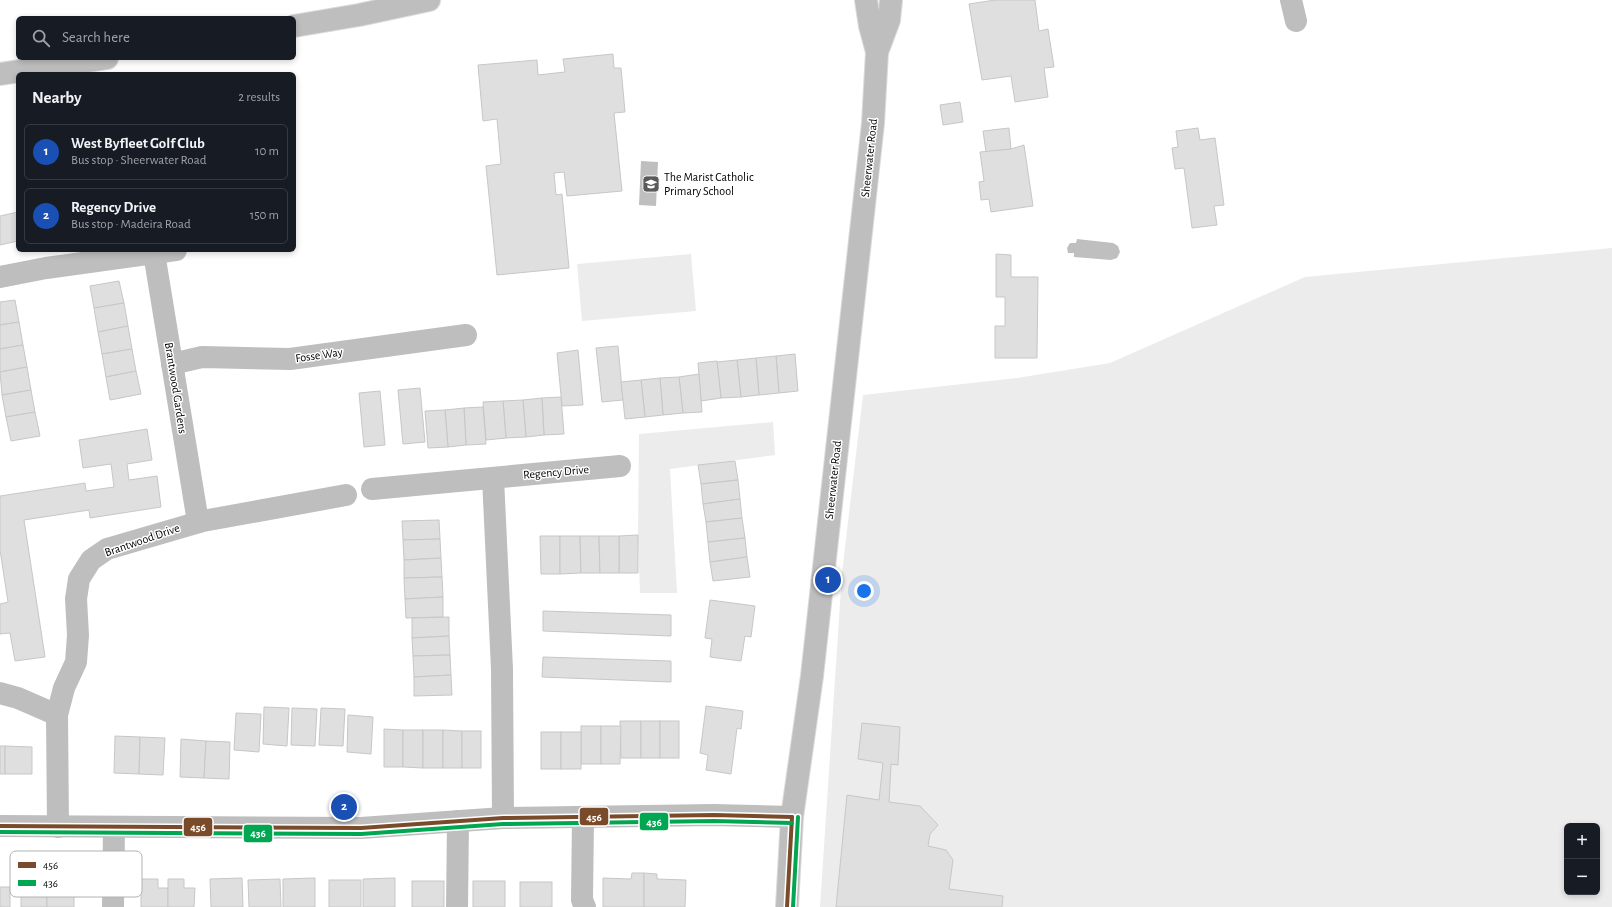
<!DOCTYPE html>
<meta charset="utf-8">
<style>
:root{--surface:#171b24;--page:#20242c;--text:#f1f3f6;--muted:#9ea1a6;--line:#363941;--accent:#2563eb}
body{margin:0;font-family:"Alegreya Sans",sans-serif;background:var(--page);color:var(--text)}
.controls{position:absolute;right:12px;bottom:12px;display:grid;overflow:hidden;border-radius:6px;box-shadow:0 2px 6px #0003}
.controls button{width:36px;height:36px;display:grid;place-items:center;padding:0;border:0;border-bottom:1px solid var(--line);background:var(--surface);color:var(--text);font:20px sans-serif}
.you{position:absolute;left:864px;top:591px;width:14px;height:14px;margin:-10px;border:3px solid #fff;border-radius:50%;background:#1a73e8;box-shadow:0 0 0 6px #1a73e833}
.badge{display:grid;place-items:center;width:26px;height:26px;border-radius:50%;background:var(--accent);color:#fff;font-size:13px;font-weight:700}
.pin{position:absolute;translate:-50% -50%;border:2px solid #fff;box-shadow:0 1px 4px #0006}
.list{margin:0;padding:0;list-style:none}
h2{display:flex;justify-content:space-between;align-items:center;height:52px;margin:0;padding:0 16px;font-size:17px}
h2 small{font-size:13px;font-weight:400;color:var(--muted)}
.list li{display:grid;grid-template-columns:26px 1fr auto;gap:12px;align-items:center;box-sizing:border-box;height:56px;margin:0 8px 8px;padding:0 8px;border:1px solid var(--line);border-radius:6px}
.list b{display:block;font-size:15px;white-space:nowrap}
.list p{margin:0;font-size:13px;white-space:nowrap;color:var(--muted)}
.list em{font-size:13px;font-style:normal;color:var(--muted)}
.icon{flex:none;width:22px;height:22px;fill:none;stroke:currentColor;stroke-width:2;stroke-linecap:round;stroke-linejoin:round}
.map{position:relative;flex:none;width:1612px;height:907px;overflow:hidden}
.search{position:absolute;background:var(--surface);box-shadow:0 2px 6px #0003;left:16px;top:16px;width:280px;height:44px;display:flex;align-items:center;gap:10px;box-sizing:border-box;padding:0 14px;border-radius:6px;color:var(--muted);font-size:15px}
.panel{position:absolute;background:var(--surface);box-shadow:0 2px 6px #0003;left:16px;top:72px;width:280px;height:180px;border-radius:6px}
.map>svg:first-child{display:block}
</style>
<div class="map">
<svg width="1612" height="907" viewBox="0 0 1612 907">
<rect width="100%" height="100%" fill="#fff"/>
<g fill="#ececec" fill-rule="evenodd">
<path d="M 1612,248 L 1612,907 L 820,907 L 842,573 L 863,395 L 1017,378 L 1110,363 L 1305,277 ZM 1567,826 L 1597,826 L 1597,892 L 1567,892 Z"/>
<path d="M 691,254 L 696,311 L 582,321 L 577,264 Z"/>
<path d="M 773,422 L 775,455 L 670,469 L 677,593 L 640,593 L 638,535 L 639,434 Z"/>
</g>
<g fill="#bfbfbf">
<path d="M 641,161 L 658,162 L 656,206 L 639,205 Z"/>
<path d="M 1077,239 L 1113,243 L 1118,246 L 1120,252 L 1117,258 L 1111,260 L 1074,257 L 1074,253 L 1068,253 L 1067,248 L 1070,243 L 1076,243 Z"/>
</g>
<g fill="#dfdfdf" stroke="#c7c7c7">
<path d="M 995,0 L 1035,0 L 1039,31 L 1048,29 L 1054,67 L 1044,68 L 1048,97 L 1015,102 L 1011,76 L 982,80 L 969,4 Z"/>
<path d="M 613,54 L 614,68 L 621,68 L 625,112 L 614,113 L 622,191 L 567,196 L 564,172 L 554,173 L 556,195 L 562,194 L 569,268 L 497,275 L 486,166 L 501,164 L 497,119 L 483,121 L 478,65 L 537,60 L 538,75 L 565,72 L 563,59 Z"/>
<path d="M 960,102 L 963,122 L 943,125 L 940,105 Z"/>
<path d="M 1009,128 L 1011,149 L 986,152 L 983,131 Z"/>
<path d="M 1198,128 L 1200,140 L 1215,138 L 1224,205 L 1214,206 L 1217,225 L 1192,228 L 1184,168 L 1175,169 L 1172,148 L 1178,147 L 1176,131 Z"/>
<path d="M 1024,145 L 1033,206 L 991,212 L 989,199 L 981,200 L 979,182 L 984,181 L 980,152 L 1011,149 Z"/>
<path d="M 18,212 L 18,241 L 0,245 L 0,216 Z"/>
<path d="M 996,254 L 1011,255 L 1011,277 L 1038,277 L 1037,358 L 995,358 L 995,326 L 1005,326 L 1005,297 L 996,297 Z"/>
<path d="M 119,281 L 124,303 L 94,308 L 90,286 Z"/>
<path d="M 15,300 L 19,322 L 0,325 L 0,302 Z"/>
<path d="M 124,303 L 128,326 L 98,332 L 94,308 Z"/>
<path d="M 19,322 L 23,345 L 0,349 L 0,325 Z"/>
<path d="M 128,326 L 132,349 L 102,354 L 98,332 Z"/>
<path d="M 23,345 L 27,367 L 0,372 L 0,349 Z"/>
<path d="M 618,346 L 623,400 L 602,402 L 596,348 Z"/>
<path d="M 132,349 L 136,371 L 106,377 L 102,354 Z"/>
<path d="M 578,350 L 583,405 L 562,406 L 557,353 Z"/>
<path d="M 795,354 L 798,391 L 779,393 L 776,356 Z"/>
<path d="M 776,356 L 779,393 L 759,395 L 756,358 Z"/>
<path d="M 756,358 L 759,395 L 741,397 L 737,360 Z"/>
<path d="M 737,360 L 741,397 L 721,398 L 717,362 Z"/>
<path d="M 717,361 L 721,398 L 701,401 L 698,363 Z"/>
<path d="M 27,367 L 31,390 L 2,395 L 0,372 Z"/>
<path d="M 136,371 L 141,394 L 110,400 L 106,377 Z"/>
<path d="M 699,374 L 702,412 L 683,413 L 679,377 Z"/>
<path d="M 679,377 L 683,413 L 663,415 L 660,378 Z"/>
<path d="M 660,378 L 663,415 L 645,417 L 641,380 Z"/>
<path d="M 641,380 L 645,417 L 625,419 L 621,382 Z"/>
<path d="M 420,388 L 425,442 L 403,444 L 398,390 Z"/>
<path d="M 31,390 L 35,412 L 6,417 L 2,395 Z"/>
<path d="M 380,391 L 385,445 L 364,447 L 359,393 Z"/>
<path d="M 561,397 L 564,434 L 544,435 L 542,398 Z"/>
<path d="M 542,398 L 544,435 L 526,437 L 523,400 Z"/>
<path d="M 523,400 L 526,437 L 506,438 L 503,401 Z"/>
<path d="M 503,401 L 506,438 L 486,440 L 483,402 Z"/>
<path d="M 483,407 L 486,444 L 466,445 L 464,408 Z"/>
<path d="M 464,408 L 466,445 L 448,447 L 445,410 Z"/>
<path d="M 445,410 L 448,447 L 428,448 L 425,411 Z"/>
<path d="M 35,412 L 40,436 L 11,441 L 6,417 Z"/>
<path d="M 147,429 L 152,460 L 127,464 L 129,480 L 157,476 L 161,507 L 90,518 L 89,510 L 24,520 L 45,657 L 15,661 L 10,633 L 0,634 L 0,604 L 8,602 L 0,550 L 0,496 L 85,483 L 86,491 L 114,487 L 111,464 L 83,468 L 79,440 Z"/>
<path d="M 735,461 L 738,480 L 701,484 L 698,465 Z"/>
<path d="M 738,480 L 740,499 L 703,504 L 701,484 Z"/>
<path d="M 740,499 L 742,518 L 706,522 L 703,504 Z"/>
<path d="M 742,518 L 745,538 L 708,542 L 706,522 Z"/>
<path d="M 439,520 L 440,539 L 403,540 L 402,521 Z"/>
<path d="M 638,535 L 638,573 L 619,573 L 619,536 Z"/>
<path d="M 540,536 L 560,536 L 560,574 L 541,574 Z"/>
<path d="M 560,536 L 580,536 L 581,573 L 560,574 Z"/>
<path d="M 580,536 L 599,536 L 600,573 L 581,573 Z"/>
<path d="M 599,536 L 619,536 L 619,573 L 600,573 Z"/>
<path d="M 745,538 L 747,557 L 710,562 L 708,542 Z"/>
<path d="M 440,539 L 441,558 L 404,560 L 403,540 Z"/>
<path d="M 747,557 L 750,577 L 713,581 L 710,562 Z"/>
<path d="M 441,558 L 442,577 L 404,578 L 404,560 Z"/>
<path d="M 442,577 L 443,597 L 405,599 L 404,578 Z"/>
<path d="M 443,597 L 443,617 L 406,618 L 405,599 Z"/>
<path d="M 710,600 L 755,606 L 751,637 L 745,636 L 741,661 L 710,657 L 712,639 L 705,638 Z"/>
<path d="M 543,611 L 671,615 L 671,636 L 543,631 Z"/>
<path d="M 449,617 L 449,636 L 412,638 L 412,618 Z"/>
<path d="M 449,636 L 450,655 L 413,656 L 412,638 Z"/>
<path d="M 450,655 L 451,675 L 414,677 L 413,656 Z"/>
<path d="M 543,657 L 671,661 L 671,682 L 542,677 Z"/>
<path d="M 451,675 L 452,695 L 414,696 L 414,677 Z"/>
<path d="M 706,706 L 743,711 L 741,729 L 737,728 L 731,774 L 706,770 L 708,755 L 700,753 Z"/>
<path d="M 264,707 L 289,708 L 287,746 L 263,744 Z"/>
<path d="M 292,708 L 317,709 L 315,746 L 291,745 Z"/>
<path d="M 321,708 L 345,709 L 343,746 L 319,745 Z"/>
<path d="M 236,713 L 261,714 L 259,752 L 234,750 Z"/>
<path d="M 348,715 L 373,717 L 371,754 L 347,752 Z"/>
<path d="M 620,721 L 641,721 L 641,758 L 621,758 Z"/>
<rect x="641" y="721" width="19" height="37"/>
<rect x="660" y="721" width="19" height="37"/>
<path d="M 862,723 L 900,727 L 898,765 L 891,764 L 889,802 L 920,806 L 938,825 L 930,834 L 928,846 L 946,850 L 953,860 L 949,889 L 1003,896 L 1002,907 L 836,907 L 847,795 L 879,800 L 883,763 L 858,759 Z"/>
<rect x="581" y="726" width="20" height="38"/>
<path d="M 601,726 L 621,726 L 620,764 L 601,764 Z"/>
<path d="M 384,729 L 403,730 L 403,767 L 384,767 Z"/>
<path d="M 403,730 L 423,730 L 423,768 L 403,767 Z"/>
<rect x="423" y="730" width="20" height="38"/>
<path d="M 443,730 L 462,731 L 462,768 L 443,768 Z"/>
<rect x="462" y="731" width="19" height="37"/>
<rect x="541" y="732" width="20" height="37"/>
<rect x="561" y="732" width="20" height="37"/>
<path d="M 115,736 L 140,737 L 139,774 L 114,773 Z"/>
<path d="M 140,737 L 165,738 L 163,775 L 139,774 Z"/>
<path d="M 181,739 L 206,741 L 204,778 L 180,777 Z"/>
<path d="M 206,741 L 230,742 L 229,779 L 204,778 Z"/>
<rect x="0" y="746" width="5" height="28"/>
<path d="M 5,746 L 32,747 L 32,774 L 5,774 Z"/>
<path d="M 632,873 L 644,873 L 644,907 L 603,907 L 603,878 L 631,879 Z"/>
<path d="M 644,873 L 657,874 L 657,879 L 686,880 L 685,907 L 644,907 Z"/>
<path d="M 21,878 L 37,878 L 37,887 L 47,887 L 47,907 L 21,907 Z"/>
<path d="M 47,878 L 63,878 L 63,888 L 74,888 L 74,907 L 47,907 Z"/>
<path d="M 242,878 L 243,907 L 211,907 L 210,879 Z"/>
<path d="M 315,878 L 315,907 L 283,907 L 283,879 Z"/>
<path d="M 395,878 L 395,907 L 363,907 L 363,879 Z"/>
<path d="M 141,879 L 158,879 L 158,888 L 168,888 L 168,907 L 141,907 Z"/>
<path d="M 168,879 L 184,879 L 184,888 L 195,888 L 194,907 L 168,907 Z"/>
<path d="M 280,879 L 281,907 L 249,907 L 248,880 Z"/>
<rect x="329" y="880" width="32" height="27"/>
<rect x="412" y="881" width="32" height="26"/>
<rect x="473" y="881" width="32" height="26"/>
<rect x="520" y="882" width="32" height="25"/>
<rect x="0" y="887" width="10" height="20"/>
</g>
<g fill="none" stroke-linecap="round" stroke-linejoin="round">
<g stroke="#dbdbdb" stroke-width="24">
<g id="primary">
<path d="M 866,0 L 870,26 L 877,52"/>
<path d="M 294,26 L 359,15 L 429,0"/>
<path d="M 0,74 L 107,58"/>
<path d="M 787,907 L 792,817 L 812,676 L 873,123 L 877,52 L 889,20 L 891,0"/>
</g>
</g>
<g stroke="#bebebe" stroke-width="22">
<path d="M 1291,0 L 1296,21"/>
<path d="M 154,253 L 198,522"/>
<path d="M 0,277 L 46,268 L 176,250"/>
<path d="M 172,364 L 202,357 L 290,359 L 466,335"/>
<path d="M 493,478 L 502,669 L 503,818"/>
<path d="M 372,489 L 620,466"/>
<path d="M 0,693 L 18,698 L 57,715"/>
<path d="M 583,817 L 582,900 L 585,907"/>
<path d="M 0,826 L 361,828 L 503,818 L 714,815 L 792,817"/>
<path d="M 58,827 L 57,715 L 64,688 L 76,662 L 78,635 L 76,599 L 79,579 L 91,560 L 107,549 L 203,521 L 346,495"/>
<path d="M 113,907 L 114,827"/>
<path d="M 457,907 L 458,821"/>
</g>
<use href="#primary" stroke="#bebebe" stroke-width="22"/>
<g stroke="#fff" stroke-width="7">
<g id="bus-1">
<path d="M 0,826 L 361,828 L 503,818 L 714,815 L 792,817"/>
<path d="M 787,907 L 792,817"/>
</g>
</g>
<g stroke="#fff" stroke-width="7">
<g id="bus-2">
<path d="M 0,832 L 361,834 L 503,824 L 714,821 L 792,823"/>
<path d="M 793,907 L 798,817"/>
</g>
</g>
<use href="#bus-1" stroke="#7a4b2a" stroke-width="4"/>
<use href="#bus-2" stroke="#00a651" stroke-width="4"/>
</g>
<defs>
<g id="school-square" transform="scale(0.9)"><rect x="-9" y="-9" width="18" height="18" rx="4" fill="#595959" stroke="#fff"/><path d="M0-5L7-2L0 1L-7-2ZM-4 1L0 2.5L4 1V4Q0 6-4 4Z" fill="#fff"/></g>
</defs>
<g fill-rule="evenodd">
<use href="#school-square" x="651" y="184"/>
</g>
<g text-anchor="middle" stroke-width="3" stroke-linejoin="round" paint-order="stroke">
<g font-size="12" fill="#000" stroke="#fff">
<text transform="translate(869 158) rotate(-84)" y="4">Sheerwater Road</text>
<text transform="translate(319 355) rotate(-8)" y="4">Fosse Way</text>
<text transform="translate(176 388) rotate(81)" y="4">Brantwood Gardens</text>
<text transform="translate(556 472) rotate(-5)" y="4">Regency Drive</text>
<text transform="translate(833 480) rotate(-84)" y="4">Sheerwater Road</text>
<text transform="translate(142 540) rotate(-19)" y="4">Brantwood Drive</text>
</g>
<g font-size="12" fill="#000" stroke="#fff" text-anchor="start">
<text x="664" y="181">The Marist Catholic<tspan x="664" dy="14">Primary School</tspan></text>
</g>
</g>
<rect x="10" y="851" width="132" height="46" rx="6" fill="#fff" stroke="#b2b2b2" stroke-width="1"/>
<rect x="18" y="862" width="18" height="6" fill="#7a4b2a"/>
<rect x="18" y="880" width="18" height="6" fill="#00a651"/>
<g font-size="11" fill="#000">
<text x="43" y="869">456</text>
<text x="43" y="887">436</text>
</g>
<g stroke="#fff" stroke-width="1.5">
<rect x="579" y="807" width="30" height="19" rx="4" fill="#7a4b2a"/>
<rect x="639" y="812" width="30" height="19" rx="4" fill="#00a651"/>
<rect x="183" y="817" width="30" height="20" rx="4" fill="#7a4b2a"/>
<rect x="243" y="824" width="30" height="19" rx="4" fill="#00a651"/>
</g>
<g font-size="11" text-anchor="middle" font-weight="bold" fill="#fff">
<text x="594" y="821">456</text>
<text x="654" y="826">436</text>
<text x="198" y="831">456</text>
<text x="258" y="837">436</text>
</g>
</svg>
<div class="controls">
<button>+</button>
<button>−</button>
</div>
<div class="you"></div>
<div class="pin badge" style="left:828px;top:580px;background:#1a4fb4">1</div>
<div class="pin badge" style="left:344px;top:807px;background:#1a4fb4">2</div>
<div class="search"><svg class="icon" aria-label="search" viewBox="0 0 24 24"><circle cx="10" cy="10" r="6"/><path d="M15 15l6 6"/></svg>Search here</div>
<section class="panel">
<h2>Nearby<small>2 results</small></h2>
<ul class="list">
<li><span class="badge" style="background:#1a4fb4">1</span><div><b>West Byfleet Golf Club</b><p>Bus stop · Sheerwater Road</p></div><em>10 m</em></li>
<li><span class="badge" style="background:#1a4fb4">2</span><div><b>Regency Drive</b><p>Bus stop · Madeira Road</p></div><em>150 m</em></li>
</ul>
</section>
</div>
